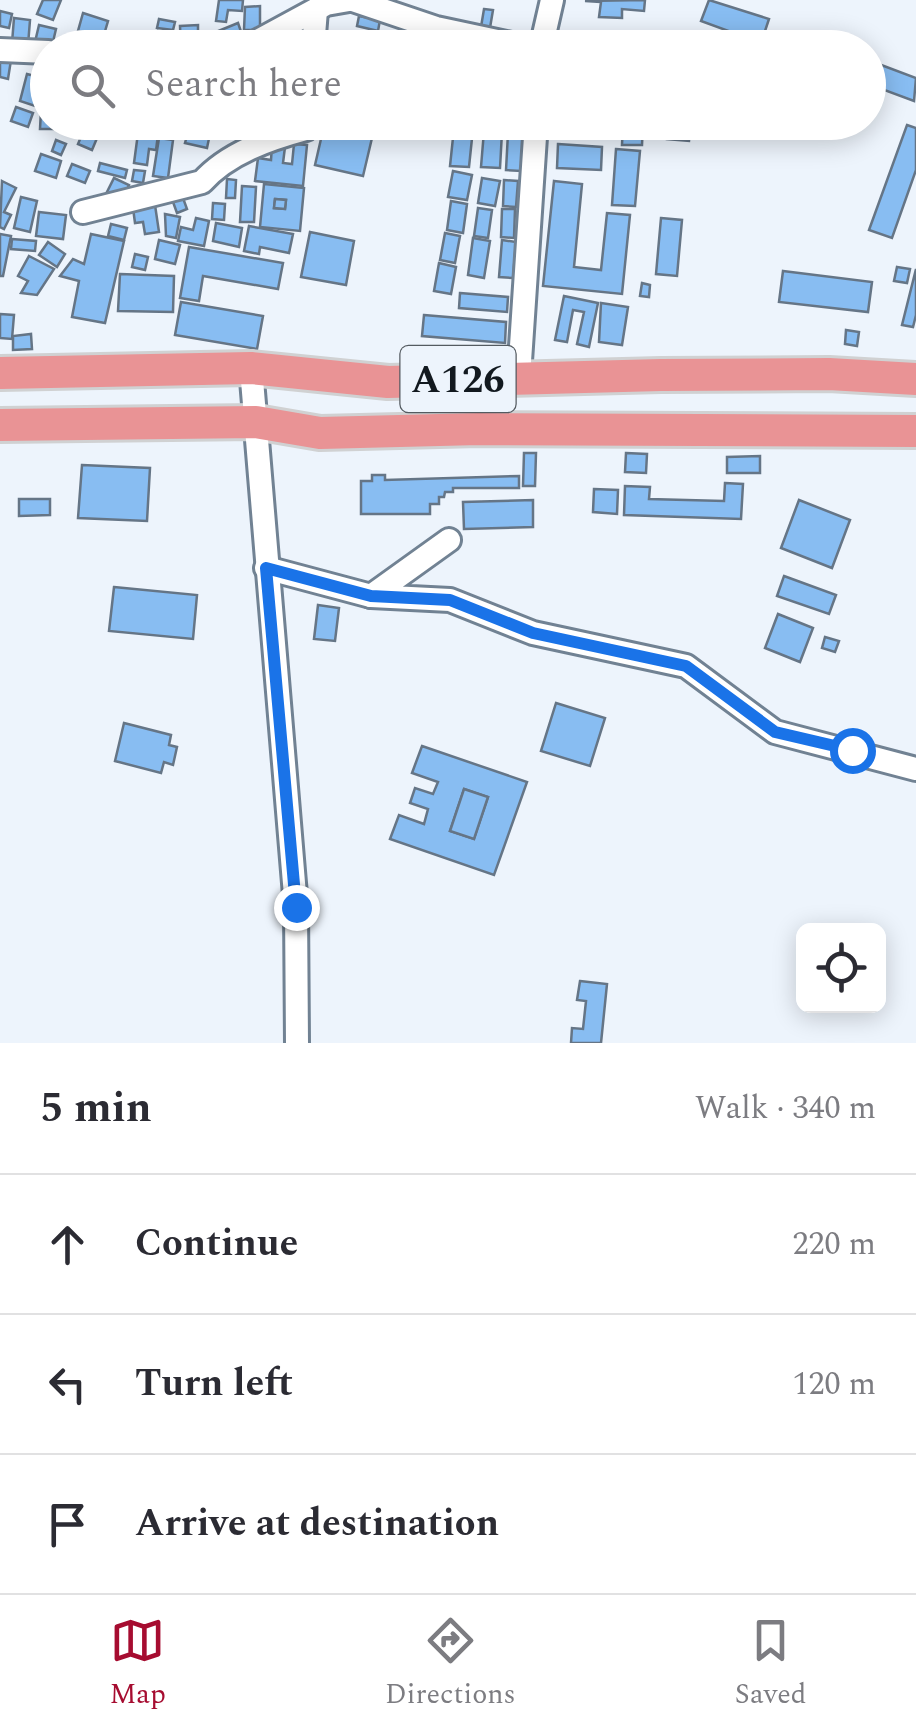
<!DOCTYPE html>
<meta charset="utf-8">
<style>
:root{--surface:#fff;--page:#f7f7f7;--text:#2b2b33;--muted:#7c7c81;--line:#e1e1e2;--accent:#a60c30}
body{margin:0;font-family:Spectral,serif;background:var(--page);color:var(--text)}
.controls{position:absolute;right:30px;bottom:30px;display:grid;overflow:hidden;border-radius:15px;box-shadow:0 5px 25px #0003}
.controls button{width:90px;height:90px;display:grid;place-items:center;padding:0;border:0;border-bottom:2px solid var(--line);background:var(--surface);color:var(--text);font:50px sans-serif}
.stop{position:absolute;width:30px;height:30px;margin:-22px;border:8px solid #1a73e8;border-radius:50%;background:#fff}
.stop.end{background:#1a73e8;border-color:#fff;box-shadow:0 2px 10px #0008}
.list{margin:0;padding:0;list-style:none}
h2{display:flex;justify-content:space-between;align-items:center;height:130px;margin:0;padding:0 40px;font-size:42px}
h2 small{font-size:32px;font-weight:400;color:var(--muted)}
.list li{display:grid;grid-template-columns:65px 1fr auto;gap:30px;align-items:center;box-sizing:border-box;height:140px;padding:0 40px;border-top:2px solid var(--line)}
.list b{display:block;font-size:38px;white-space:nowrap}
.list em{font-size:32px;font-style:normal;color:var(--muted)}
.icon{flex:none;width:55px;height:55px;fill:none;stroke:currentColor;stroke-width:2;stroke-linecap:round;stroke-linejoin:round}
.map{position:relative;flex:none;width:916px;height:1043px;overflow:hidden}
.search{position:absolute;background:var(--surface);box-shadow:0 5px 25px #0003;left:30px;right:30px;top:30px;height:110px;display:flex;align-items:center;gap:25px;box-sizing:border-box;padding:0 35px;border-radius:55px;color:var(--muted);font-size:38px}
.sheet{height:550px;background:var(--surface)}
nav{display:flex;justify-content:space-around;align-items:center;box-sizing:border-box;height:140px;border-top:2px solid var(--line);background:var(--surface);font-size:28px;color:var(--muted)}
nav a{display:grid;justify-items:center;gap:5px}
nav .on{color:var(--accent)}
.map>svg:first-child{display:block}
</style>
<div class="map">
<svg width="916" height="1043" viewBox="0 0 916 1043">
<rect width="100%" height="100%" fill="#edf4fc"/>
<g fill="#88bdf2" stroke="#657586" stroke-width="2.5" fill-rule="evenodd">
<path d="M 43,0 L 61,0 L 53,20 L 37,14 Z"/>
<path d="M 219,0 L 243,0 L 242,11 L 228,10 L 226,22 L 216,21 Z"/>
<path d="M 645,0 L 644,11 L 622,9 L 622,18 L 599,17 L 601,2 L 585,1 Z"/>
<path d="M 709,0 L 769,19 L 761,43 L 701,21 Z"/>
<path d="M 260,6 L 260,30 L 244,30 L 245,7 Z"/>
<path d="M 484,9 L 493,10 L 490,28 L 481,27 Z"/>
<path d="M 0,11 L 12,14 L 9,28 L 0,26 Z"/>
<path d="M 83,13 L 108,21 L 103,38 L 78,31 Z"/>
<path d="M 359,16 L 380,20 L 378,31 L 357,26 Z"/>
<path d="M 14,18 L 30,20 L 28,45 L 12,43 Z"/>
<path d="M 159,19 L 175,22 L 173,30 L 157,28 Z"/>
<path d="M 238,23 L 245,43 L 234,48 L 216,48 L 211,34 Z"/>
<path d="M 39,25 L 56,29 L 52,46 L 35,42 Z"/>
<path d="M 198,25 L 198,44 L 181,48 L 180,26 Z"/>
<path d="M 288,30 L 308,31 L 307,48 L 287,48 Z"/>
<path d="M 158,31 L 173,34 L 170,48 L 154,48 Z"/>
<path d="M 564,34 L 584,35 L 583,48 L 564,48 Z"/>
<path d="M 594,39 L 644,43 L 643,48 L 593,48 Z"/>
<path d="M 382,41 L 406,47 L 405,48 L 380,48 Z"/>
<path d="M 0,58 L 11,60 L 8,79 L 0,77 Z"/>
<path d="M 868,60 L 916,78 L 914,101 L 868,84 Z"/>
<path d="M 27,74 L 46,79 L 38,107 L 20,101 Z"/>
<path d="M 16,107 L 33,113 L 28,127 L 11,121 Z"/>
<path d="M 41,110 L 48,110 L 48,122 L 54,122 L 53,129 L 40,129 Z"/>
<path d="M 136,122 L 156,122 L 172,127 L 170,135 L 135,126 Z"/>
<path d="M 320,122 L 359,122 L 358,129 Z"/>
<path d="M 484,122 L 501,122 L 500,130 L 483,129 Z"/>
<rect x="509" y="122" width="16" height="10"/>
<path d="M 562,122 L 587,122 L 586,135 L 562,133 Z"/>
<path d="M 623,122 L 643,122 L 642,145 L 622,145 Z"/>
<path d="M 669,122 L 691,122 L 689,141 L 667,139 Z"/>
<path d="M 86,125 L 100,131 L 92,150 L 78,144 Z"/>
<path d="M 190,125 L 211,129 L 207,148 L 185,143 Z"/>
<path d="M 907,125 L 916,128 L 916,170 L 892,238 L 869,230 Z"/>
<path d="M 324,126 L 372,138 L 363,176 L 315,165 Z"/>
<path d="M 454,128 L 473,129 L 469,167 L 450,166 Z"/>
<path d="M 484,131 L 502,132 L 500,168 L 481,167 Z"/>
<path d="M 138,133 L 158,135 L 156,150 L 149,149 L 147,165 L 134,163 Z"/>
<path d="M 508,133 L 523,134 L 521,171 L 506,170 Z"/>
<path d="M 159,138 L 173,140 L 168,178 L 153,176 Z"/>
<path d="M 56,140 L 66,144 L 61,155 L 52,151 Z"/>
<path d="M 294,144 L 307,145 L 303,186 L 255,181 L 258,158 L 271,160 L 272,145 L 285,147 L 283,163 L 292,164 Z"/>
<path d="M 558,144 L 602,147 L 601,170 L 557,168 Z"/>
<path d="M 616,149 L 640,151 L 635,206 L 612,205 Z"/>
<path d="M 41,154 L 61,161 L 56,178 L 35,171 Z"/>
<path d="M 100,163 L 127,170 L 125,178 L 98,171 Z"/>
<path d="M 72,164 L 90,171 L 85,183 L 67,176 Z"/>
<path d="M 134,170 L 145,171 L 143,183 L 132,181 Z"/>
<path d="M 453,171 L 472,175 L 467,200 L 448,197 Z"/>
<path d="M 114,178 L 129,185 L 124,196 L 114,198 L 106,194 Z"/>
<path d="M 482,178 L 500,181 L 495,206 L 478,203 Z"/>
<path d="M 227,179 L 236,180 L 235,198 L 226,198 Z"/>
<path d="M 504,180 L 518,181 L 516,207 L 503,206 Z"/>
<path d="M 2,181 L 16,188 L 4,212 L 11,215 L 4,229 L 0,227 Z"/>
<path d="M 554,181 L 582,184 L 574,267 L 601,270 L 607,213 L 630,215 L 622,294 L 543,286 Z"/>
<path d="M 264,184 L 304,188 L 300,231 L 260,227 ZM 275,199 L 286,200 L 285,209 L 274,208 Z"/>
<path d="M 242,186 L 256,187 L 254,222 L 240,222 Z"/>
<path d="M 21,197 L 37,201 L 30,232 L 14,228 Z"/>
<path d="M 183,198 L 187,209 L 177,213 L 173,202 Z"/>
<path d="M 275,199 L 286,200 L 285,209 L 274,208 Z"/>
<path d="M 451,201 L 467,204 L 463,233 L 447,230 Z"/>
<path d="M 213,203 L 225,204 L 224,220 L 212,219 Z"/>
<path d="M 155,205 L 159,232 L 145,234 L 143,222 L 135,223 L 133,208 Z"/>
<path d="M 478,208 L 492,210 L 488,238 L 474,236 Z"/>
<path d="M 502,209 L 515,209 L 514,238 L 501,237 Z"/>
<path d="M 39,212 L 66,215 L 63,239 L 36,236 Z"/>
<path d="M 165,214 L 180,217 L 176,238 L 166,236 Z"/>
<path d="M 196,218 L 209,221 L 204,246 L 178,241 L 181,227 L 193,230 Z"/>
<path d="M 661,218 L 682,220 L 677,276 L 656,274 Z"/>
<path d="M 216,223 L 242,228 L 239,247 L 213,241 Z"/>
<path d="M 111,224 L 127,228 L 124,240 L 108,236 Z"/>
<path d="M 249,226 L 293,234 L 289,253 L 260,247 L 259,254 L 244,251 Z"/>
<path d="M 310,232 L 354,241 L 346,285 L 301,277 Z"/>
<path d="M 445,233 L 460,236 L 455,263 L 440,260 Z"/>
<path d="M 0,234 L 11,236 L 3,276 L 0,276 Z"/>
<path d="M 91,234 L 124,241 L 105,323 L 72,317 L 79,281 L 60,276 L 73,259 L 84,264 Z"/>
<path d="M 473,238 L 490,241 L 484,278 L 468,275 Z"/>
<path d="M 12,239 L 36,241 L 35,251 L 11,249 Z"/>
<path d="M 159,240 L 180,245 L 175,264 L 155,259 Z"/>
<path d="M 502,240 L 516,242 L 513,278 L 499,277 Z"/>
<path d="M 48,242 L 65,254 L 57,267 L 39,255 Z"/>
<path d="M 189,247 L 283,263 L 278,289 L 203,276 L 199,301 L 180,298 Z"/>
<path d="M 135,254 L 148,257 L 145,270 L 132,267 Z"/>
<path d="M 29,256 L 54,269 L 37,295 L 21,293 L 28,281 L 18,276 Z"/>
<path d="M 439,263 L 456,267 L 451,294 L 434,291 Z"/>
<path d="M 897,267 L 910,269 L 907,283 L 894,281 Z"/>
<path d="M 916,269 L 916,315 L 913,327 L 902,325 Z"/>
<path d="M 783,271 L 872,282 L 868,312 L 779,302 Z"/>
<path d="M 120,274 L 174,276 L 173,312 L 118,311 Z"/>
<path d="M 642,283 L 650,285 L 649,297 L 640,296 Z"/>
<path d="M 460,293 L 508,297 L 507,312 L 459,308 Z"/>
<path d="M 564,296 L 598,303 L 589,347 L 577,344 L 584,312 L 573,310 L 567,342 L 555,340 Z"/>
<path d="M 181,302 L 263,316 L 257,349 L 175,335 Z"/>
<path d="M 601,303 L 628,307 L 622,345 L 599,342 Z"/>
<path d="M 0,314 L 14,315 L 12,339 L 0,338 Z"/>
<path d="M 424,315 L 506,322 L 505,343 L 422,336 Z"/>
<path d="M 846,330 L 859,332 L 857,346 L 845,344 Z"/>
<path d="M 31,334 L 32,349 L 13,350 L 13,336 Z"/>
<path d="M 524,453 L 536,453 L 535,486 L 523,486 Z"/>
<path d="M 626,453 L 647,454 L 646,473 L 625,472 Z"/>
<path d="M 760,456 L 760,473 L 727,473 L 727,457 Z"/>
<path d="M 82,465 L 150,468 L 147,521 L 78,518 Z"/>
<path d="M 372,475 L 385,475 L 385,480 L 519,476 L 519,488 L 453,488 L 453,492 L 445,492 L 444,497 L 439,497 L 439,504 L 430,504 L 430,514 L 361,514 L 361,481 L 372,481 Z"/>
<path d="M 725,483 L 743,484 L 741,519 L 624,515 L 625,486 L 650,487 L 649,499 L 724,501 Z"/>
<path d="M 594,489 L 618,490 L 617,514 L 593,512 Z"/>
<path d="M 19,499 L 50,499 L 50,515 L 19,516 Z"/>
<path d="M 533,500 L 533,527 L 464,529 L 463,502 Z"/>
<path d="M 799,500 L 850,520 L 832,568 L 781,548 Z"/>
<path d="M 784,576 L 836,595 L 829,614 L 777,596 Z"/>
<path d="M 114,587 L 197,595 L 193,639 L 109,631 Z"/>
<path d="M 318,605 L 339,608 L 335,641 L 314,639 Z"/>
<path d="M 778,614 L 813,628 L 800,662 L 765,648 Z"/>
<path d="M 825,637 L 839,641 L 835,652 L 822,648 Z"/>
<path d="M 556,703 L 605,718 L 590,766 L 541,751 Z"/>
<path d="M 124,723 L 171,735 L 169,745 L 177,747 L 173,765 L 164,762 L 161,773 L 115,761 Z"/>
<path d="M 422,746 L 527,782 L 494,875 L 390,839 L 399,815 L 424,824 L 428,809 L 410,803 L 415,788 L 433,794 L 438,782 L 412,773 ZM 464,789 L 488,797 L 474,839 L 450,831 Z"/>
<path d="M 464,789 L 488,797 L 474,839 L 450,831 Z"/>
<path d="M 580,981 L 607,984 L 601,1043 L 571,1043 L 572,1028 L 583,1029 L 586,1001 L 577,1000 Z"/>
</g>
<g fill="none" stroke-linecap="round" stroke-linejoin="round">
<g stroke="#718293" stroke-width="28">
<g id="minor">
<path d="M 353,0 L 436,28 L 530,48"/>
<path d="M 245,48 L 326,4 L 349,0"/>
<path d="M 313,48 L 316,10"/>
<path d="M 541,48 L 552,0"/>
<path d="M 0,50 L 48,52"/>
<path d="M 83,212 L 202,182 C 228,153 269,139 306,129 L 306,122"/>
<path d="M 251,368 L 296,907 L 297,1043"/>
<path d="M 519,376 L 536,122"/>
<path d="M 449,540 L 371,596 L 450,600 L 533,633 L 686,666 L 775,732 L 916,769"/>
<path d="M 266,568 L 371,596"/>
</g>
</g>
<g stroke="#d0d1d2" stroke-width="38">
<g id="highway">
<path d="M 0,373 L 251,368 L 388,382 L 661,375 L 829,374 L 916,379"/>
<path d="M 0,425 L 256,422 L 320,433 L 479,429 L 916,431"/>
</g>
</g>
<use href="#minor" stroke="#fff" stroke-width="22"/>
<use href="#highway" stroke="#e99395" stroke-width="32"/>
</g>
<g fill="none" stroke-linecap="round" stroke-linejoin="round">
<path stroke="#1a73e8" stroke-width="12" d="M 296,907 L 266,568 L 371,596 L 450,600 L 533,633 L 686,666 L 775,732 L 852,750"/>
</g>
<g text-anchor="middle" stroke-width="9" stroke-linejoin="round" paint-order="stroke">
<rect fill="#edf4fc" stroke="#545b61" stroke-width="2.5" x="400.5" y="346" width="115" height="66" rx="8"/>
<g font-size="38" font-weight="bold" fill="#12191f">
<text x="458" y="392">A126</text>
</g>
</g>
</svg>
<div class="controls">
<button><svg class="icon" aria-label="locate" viewBox="0 0 24 24"><circle cx="12" cy="12" r="6"/><path d="M12 2v4M12 18v4M2 12h4M18 12h4"/></svg></button>
</div>
<div class="stop" style="left:852px;top:750px"></div>
<div class="stop end" style="left:296px;top:907px"></div>
<div class="search"><svg class="icon" aria-label="search" viewBox="0 0 24 24"><circle cx="10" cy="10" r="6"/><path d="M15 15l6 6"/></svg>Search here</div>
</div>
<section class="sheet">
<h2>5 min<small>Walk · 340 m</small></h2>
<ul class="list">
<li><svg class="icon" aria-label="ahead" viewBox="0 0 24 24"><path d="M12 20V5M6 11l6-6 6 6"/></svg><div><b>Continue</b></div><em>220 m</em></li>
<li><svg class="icon" aria-label="left" viewBox="0 0 24 24"><path d="M17 20v-9H6M10 6l-5 5 5 5"/></svg><div><b>Turn left</b></div><em>120 m</em></li>
<li><svg class="icon" aria-label="arrive" viewBox="0 0 24 24"><path d="M6 21V4h12l-3 4 3 4H6"/></svg><div><b>Arrive at destination</b></div></li>
</ul>
</section>
<nav>
<a class="on"><svg class="icon" aria-label="map" viewBox="0 0 24 24"><path d="M3 6l6-2 6 2 6-2v14l-6 2-6-2-6 2zM9 4v14M15 6v14"/></svg>Map</a>
<a><svg class="icon" aria-label="directions" viewBox="0 0 24 24"><path d="M12 3l9 9-9 9-9-9zM9 14v-3h6M13 9l2 2-2 2"/></svg>Directions</a>
<a><svg class="icon" aria-label="saved" viewBox="0 0 24 24"><path d="M7 4h10v16l-5-4-5 4z"/></svg>Saved</a>
</nav>
